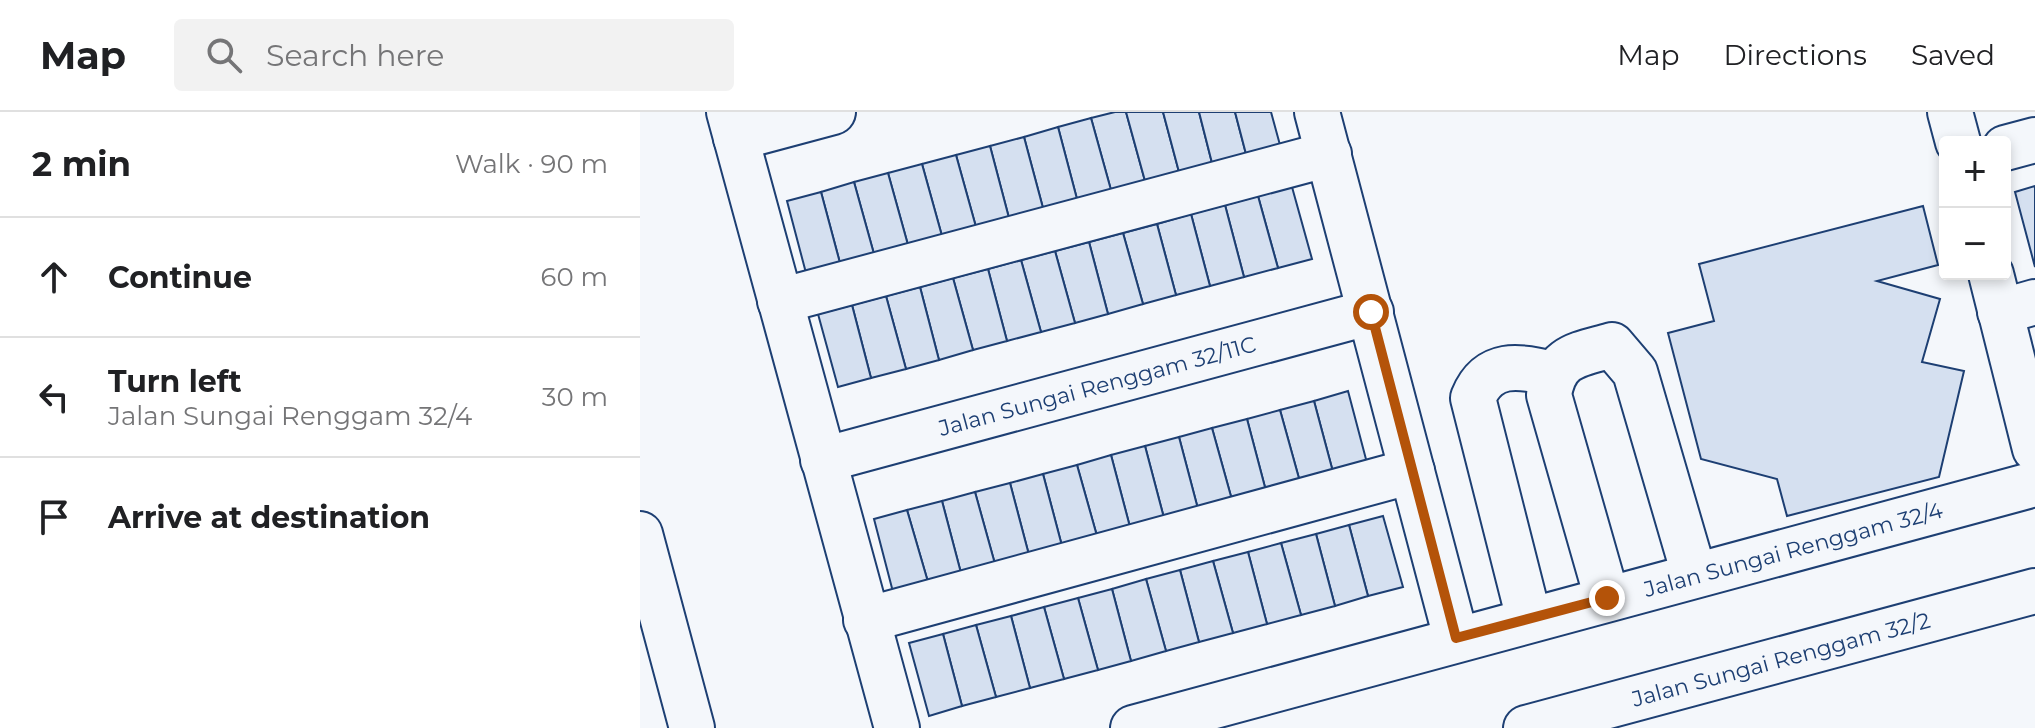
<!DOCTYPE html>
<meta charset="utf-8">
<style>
:root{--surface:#fff;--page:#f2f2f2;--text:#202124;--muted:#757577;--line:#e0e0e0}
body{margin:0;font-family:Montserrat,sans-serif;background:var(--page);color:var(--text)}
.controls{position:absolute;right:24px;top:24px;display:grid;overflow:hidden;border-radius:8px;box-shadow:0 4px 12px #0003}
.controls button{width:72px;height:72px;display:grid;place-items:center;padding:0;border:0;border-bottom:2px solid var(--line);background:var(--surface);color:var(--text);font:40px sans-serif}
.stop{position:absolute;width:24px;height:24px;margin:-18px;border:6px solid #b45309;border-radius:50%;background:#fff}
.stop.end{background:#b45309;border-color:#fff;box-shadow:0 2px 8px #0008}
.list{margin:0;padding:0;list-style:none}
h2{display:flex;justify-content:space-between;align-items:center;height:104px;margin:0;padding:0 32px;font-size:34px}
h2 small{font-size:26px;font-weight:400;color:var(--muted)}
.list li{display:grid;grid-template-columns:52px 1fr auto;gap:24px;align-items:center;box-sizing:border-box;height:120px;padding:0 32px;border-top:2px solid var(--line)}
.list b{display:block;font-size:30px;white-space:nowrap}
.list p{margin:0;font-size:26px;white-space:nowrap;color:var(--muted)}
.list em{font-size:26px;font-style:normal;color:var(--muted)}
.icon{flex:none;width:44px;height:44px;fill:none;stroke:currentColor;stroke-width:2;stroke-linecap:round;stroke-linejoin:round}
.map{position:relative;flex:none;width:1395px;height:616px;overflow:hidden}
header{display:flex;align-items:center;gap:48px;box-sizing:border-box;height:112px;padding:0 40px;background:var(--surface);border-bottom:2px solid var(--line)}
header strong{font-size:38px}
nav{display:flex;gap:44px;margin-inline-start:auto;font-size:28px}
.search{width:560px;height:72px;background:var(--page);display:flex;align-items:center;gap:20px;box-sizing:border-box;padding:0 28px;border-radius:8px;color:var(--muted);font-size:30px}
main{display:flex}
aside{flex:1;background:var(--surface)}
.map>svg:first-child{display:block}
.building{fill:#d5e0f0;stroke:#1d3f73;stroke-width:2}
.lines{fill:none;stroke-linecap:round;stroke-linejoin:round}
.minor-casing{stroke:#1d3f73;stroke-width:48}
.minor{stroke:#f4f7fb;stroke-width:44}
.route{stroke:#b45309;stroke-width:10}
.labels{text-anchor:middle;stroke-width:6;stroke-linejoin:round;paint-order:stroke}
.street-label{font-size:22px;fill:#1d3f73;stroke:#f4f7fb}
</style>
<header>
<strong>Map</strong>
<div class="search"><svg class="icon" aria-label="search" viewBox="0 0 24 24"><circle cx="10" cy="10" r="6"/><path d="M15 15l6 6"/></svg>Search here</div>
<nav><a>Map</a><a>Directions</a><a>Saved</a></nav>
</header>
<main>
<aside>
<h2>2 min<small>Walk · 90 m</small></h2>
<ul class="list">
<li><svg class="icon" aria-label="ahead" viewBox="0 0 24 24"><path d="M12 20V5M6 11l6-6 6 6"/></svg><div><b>Continue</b></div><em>60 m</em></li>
<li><svg class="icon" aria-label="left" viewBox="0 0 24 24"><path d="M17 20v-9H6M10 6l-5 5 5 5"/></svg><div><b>Turn left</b><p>Jalan Sungai Renggam 32/4</p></div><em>30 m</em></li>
<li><svg class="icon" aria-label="arrive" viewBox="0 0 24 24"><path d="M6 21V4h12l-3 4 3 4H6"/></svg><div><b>Arrive at destination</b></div></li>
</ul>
</aside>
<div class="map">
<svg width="1395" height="616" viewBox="0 0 1395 616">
<rect width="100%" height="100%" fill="#f4f7fb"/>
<g class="building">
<polygon points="475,0 486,0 505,69 471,78 451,6"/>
<polygon points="486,0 523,0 539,60 505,69"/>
<polygon points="523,0 559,0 572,51 539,60"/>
<polygon points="559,0 595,0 606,42 572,51"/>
<polygon points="595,0 631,0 640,33 606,42"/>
<polygon points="451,6 471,78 437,87 418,15"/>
<polygon points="418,15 437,87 403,96 384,25"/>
<polygon points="384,25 403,96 369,106 350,34"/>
<polygon points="350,34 369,106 336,115 316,43"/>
<polygon points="316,43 336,115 302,124 282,52"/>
<polygon points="282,52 302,124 268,133 248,61"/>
<polygon points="248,61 268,133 234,142 214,70"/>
<polygon points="214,70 234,142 200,151 181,80"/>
<polygon points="1395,74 1395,155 1375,80"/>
<polygon points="652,75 672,147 638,156 618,84"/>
<polygon points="181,80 200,151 166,161 147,89"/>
<polygon points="618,84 638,156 604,165 585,93"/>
<polygon points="585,93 604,165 570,174 551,102"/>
<polygon points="1283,94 1298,153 1237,169 1300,187 1282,250 1324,259 1299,365 1147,404 1137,367 1061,347 1028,221 1074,209 1059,152"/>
<polygon points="551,102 570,174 536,183 517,112"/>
<polygon points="517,112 536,183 503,192 483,121"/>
<polygon points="483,121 503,192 468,202 449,130"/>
<polygon points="449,130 468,202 435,211 415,139"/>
<polygon points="415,139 435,211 401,220 381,148"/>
<polygon points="381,148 401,220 367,229 348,157"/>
<polygon points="348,157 367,229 333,238 313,166"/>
<polygon points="313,166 333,238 299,248 280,175"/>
<polygon points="280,175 299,248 266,257 246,184"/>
<polygon points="246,184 266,257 231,266 212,193"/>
<polygon points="212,193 231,266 198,275 178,202"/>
<polygon points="708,279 727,351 693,360 674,289"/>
<polygon points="674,289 693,360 660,370 640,298"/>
<polygon points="640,298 660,370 626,379 607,307"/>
<polygon points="607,307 626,379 592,388 572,316"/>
<polygon points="572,316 592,388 558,397 539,325"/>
<polygon points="539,325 558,397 524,406 505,334"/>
<polygon points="505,334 524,406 490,415 471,343"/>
<polygon points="471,343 490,415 457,424 437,353"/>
<polygon points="437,353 457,424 422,434 403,362"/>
<polygon points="403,362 422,434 389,443 370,371"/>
<polygon points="370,371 389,443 355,452 335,380"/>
<polygon points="335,380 355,452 321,461 302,389"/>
<polygon points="302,389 321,461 288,470 267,398"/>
<polygon points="267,398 288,470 253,480 234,407"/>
<polygon points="743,404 763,475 728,484 709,413"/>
<polygon points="709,413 728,484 695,494 676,422"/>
<polygon points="676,422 695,494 661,503 641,431"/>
<polygon points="641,431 661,503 627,512 608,440"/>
<polygon points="608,440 627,512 593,521 573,449"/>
<polygon points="573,449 593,521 559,530 540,458"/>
<polygon points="540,458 559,530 526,539 506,467"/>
<polygon points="506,467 526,539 491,549 472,477"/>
<polygon points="472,477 491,549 458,558 438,486"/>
<polygon points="438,486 458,558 424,567 404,495"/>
<polygon points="404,495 424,567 390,576 371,504"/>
<polygon points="371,504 390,576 356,585 336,513"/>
<polygon points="336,513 356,585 322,594 303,522"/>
<polygon points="303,522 322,594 289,604 269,531"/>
</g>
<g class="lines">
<g class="minor-casing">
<g id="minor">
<polyline points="89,0 257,616"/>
<polyline points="677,0 816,526"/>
<polyline points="1310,0 1318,30"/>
<polyline points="96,26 193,0"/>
<polyline points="1365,36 1395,28"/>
<polyline points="1351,162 1395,337"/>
<polyline points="140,189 689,42"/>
<polyline points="1360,200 1395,190"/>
<path id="s1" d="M183,348L731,200"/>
<polyline points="0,422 52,616"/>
<path d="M967,486L909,283C915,243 938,243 972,233L995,260L1054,462"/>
<path d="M889,507L833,286C848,249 879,253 912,262"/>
<polyline points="226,508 772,359"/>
<path id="s2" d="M493,616L1395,372"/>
<path id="s3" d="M886,616L1395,479"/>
</g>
</g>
<use href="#minor" class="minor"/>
</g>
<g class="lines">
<polyline class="route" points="731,200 816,526 967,486"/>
</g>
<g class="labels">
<g class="street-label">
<text dy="8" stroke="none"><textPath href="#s1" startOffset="284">Jalan Sungai Renggam 32/11C</textPath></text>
<text dy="8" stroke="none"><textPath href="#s2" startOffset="684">Jalan Sungai Renggam 32/4</textPath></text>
<text dy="8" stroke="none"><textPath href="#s3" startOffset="264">Jalan Sungai Renggam 32/2</textPath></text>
</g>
</g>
</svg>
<div class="controls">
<button>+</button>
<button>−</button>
</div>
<div class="stop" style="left:731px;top:200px"></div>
<div class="stop end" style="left:967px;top:486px"></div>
</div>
</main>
